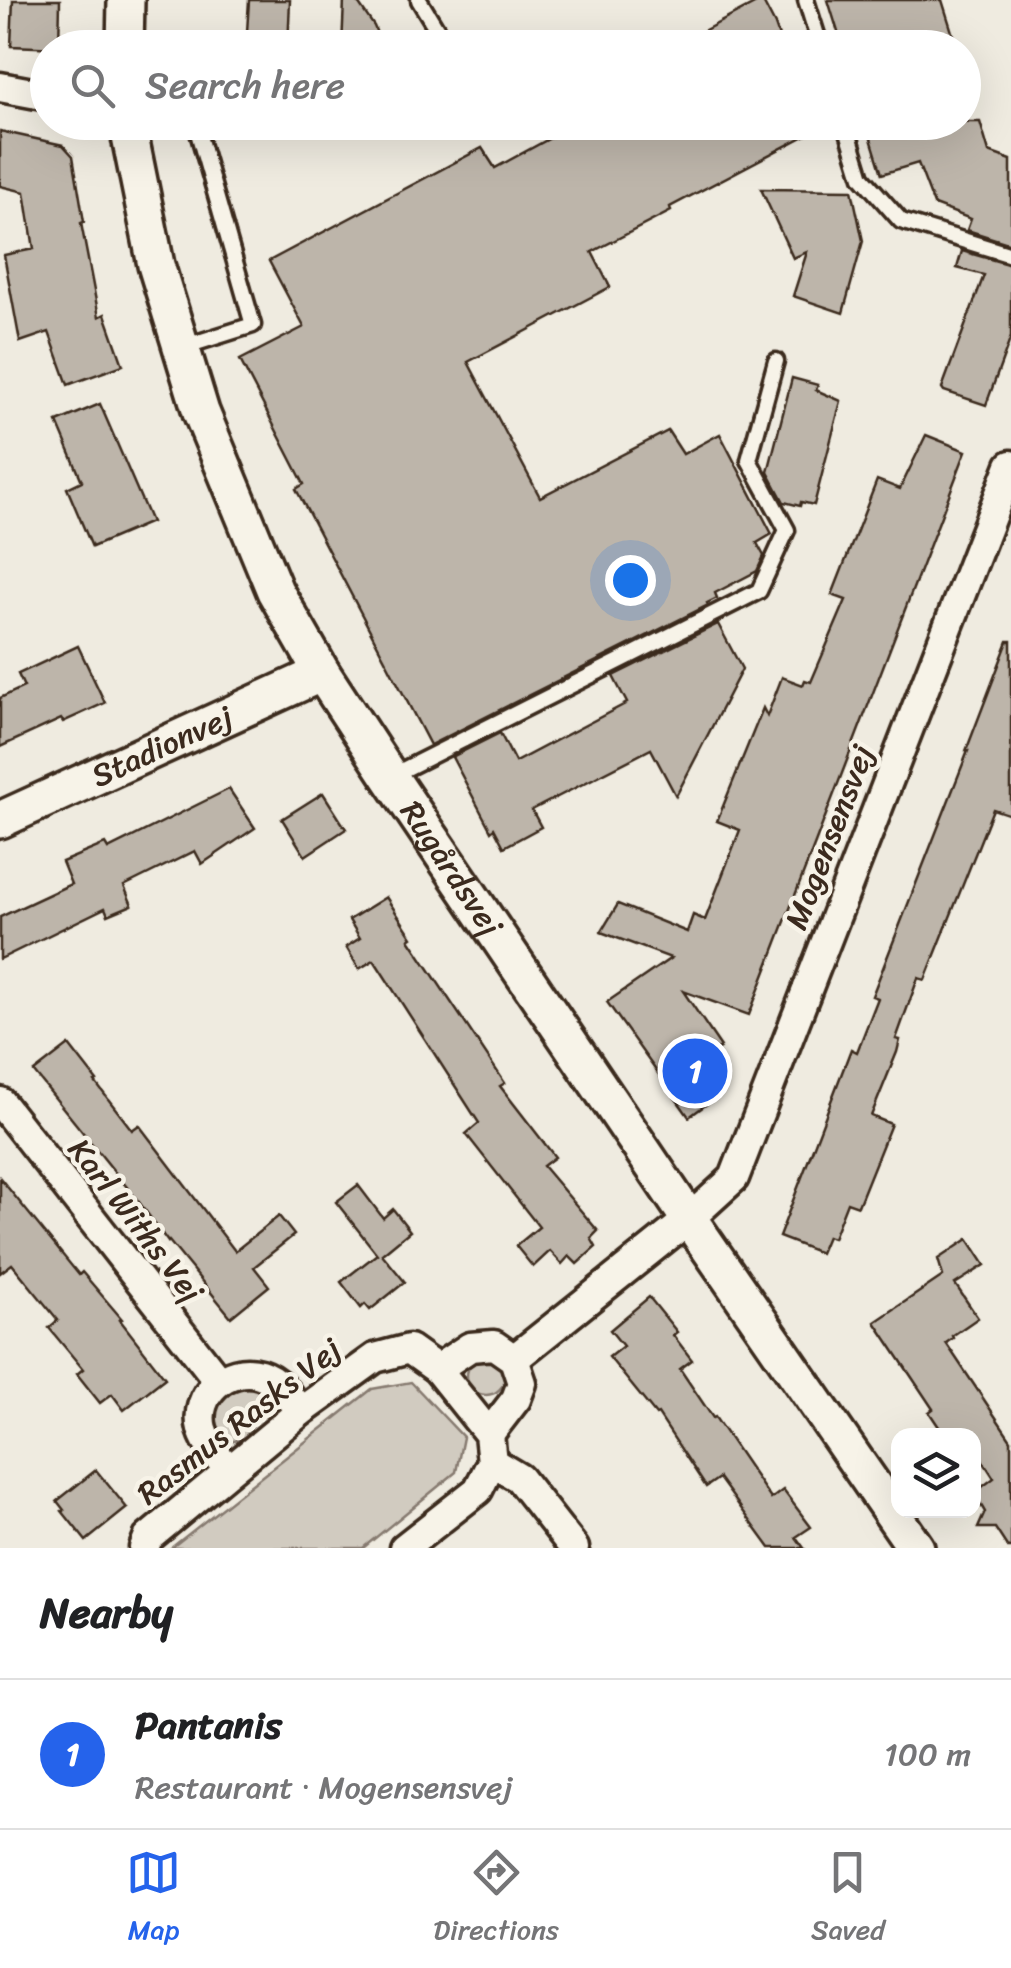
<!DOCTYPE html>
<meta charset="utf-8">
<style>
:root{--surface:#fff;--page:#f6f6f6;--text:#202124;--muted:#757577;--line:#e0e0e0;--accent:#2563eb}
body{margin:0;font-family:Sriracha,sans-serif;background:var(--page);color:var(--text)}
.controls{position:absolute;right:30px;bottom:30px;display:grid;overflow:hidden;border-radius:20px;box-shadow:0 10px 40px #0002}
.controls button{width:90px;height:90px;display:grid;place-items:center;padding:0;border:0;border-bottom:2px solid var(--line);background:var(--surface);color:var(--text);font:50px sans-serif}
.you{position:absolute;left:630px;top:580px;width:35px;height:35px;margin:-25px;border:8px solid #fff;border-radius:50%;background:#1a73e8;box-shadow:0 0 0 15px #1a73e833}
.badge{display:grid;place-items:center;width:65px;height:65px;border-radius:50%;background:var(--accent);color:#fff;font-size:32px;font-weight:700}
.pin{position:absolute;translate:-50% -50%;border:5px solid #fff;box-shadow:0 2px 10px #0006}
.list{margin:0;padding:0;list-style:none}
h2{display:flex;justify-content:space-between;align-items:center;height:130px;margin:0;padding:0 40px;font-size:42px}
h2 small{font-size:32px;font-weight:400;color:var(--muted)}
.list li{display:grid;grid-template-columns:65px 1fr auto;gap:30px;align-items:center;box-sizing:border-box;height:150px;padding:0 40px;border-top:2px solid var(--line)}
.list b{display:block;font-size:38px;white-space:nowrap}
.list p{margin:0;font-size:32px;white-space:nowrap;color:var(--muted)}
.list em{font-size:32px;font-style:normal;color:var(--muted)}
.icon{flex:none;width:55px;height:55px;fill:none;stroke:currentColor;stroke-width:2;stroke-linecap:round;stroke-linejoin:round}
.map{position:relative;flex:none;width:1011px;height:1548px;overflow:hidden}
.search{position:absolute;background:var(--surface);box-shadow:0 10px 40px #0002;left:30px;right:30px;top:30px;height:110px;display:flex;align-items:center;gap:25px;box-sizing:border-box;padding:0 35px;border-radius:55px;color:var(--muted);font-size:38px}
.sheet{height:280px;background:var(--surface)}
nav{display:flex;justify-content:space-around;align-items:center;box-sizing:border-box;height:140px;border-top:2px solid var(--line);background:var(--surface);font-size:28px;color:var(--muted)}
nav a{display:grid;justify-items:center;gap:5px}
nav .on{color:var(--accent)}
.map>svg:first-child{display:block}
.green{fill:#d1cbc0;stroke:#867a6f;stroke-width:2.5}
.building{fill:#bdb5aa;stroke:#3b2a1e;stroke-width:2.5}
.lines{fill:none;stroke-linecap:round;stroke-linejoin:round}
.service-casing{stroke:#3b2a1e;stroke-width:21}
.minor-casing{stroke:#3b2a1e;stroke-width:35}
.tertiary-casing{stroke:#3b2a1e;stroke-width:42}
.service{stroke:#f7f3e8;stroke-width:14}
.minor{stroke:#f7f3e8;stroke-width:28}
.tertiary{stroke:#f7f3e8;stroke-width:35}
.labels{text-anchor:middle;stroke-width:9;stroke-linejoin:round;paint-order:stroke}
.street-label{font-size:32px;fill:#3b2a1e;stroke:#f7f3e8}
</style>
<div class="map">
<svg width="1011" height="1548" viewBox="0 0 1011 1548">
<rect width="100%" height="100%" fill="#efebe0"/>
<filter id="ink" filterUnits="userSpaceOnUse"><feTurbulence type="fractalNoise" baseFrequency=".01" numOctaves="2"/><feDisplacementMap in="SourceGraphic" scale="20" xChannelSelector="R" yChannelSelector="G"/><feConvolveMatrix kernelMatrix="1 2 1 2 8 2 1 2 1" color-interpolation-filters="sRGB"/></filter>
<g filter="url(#ink)">
<g class="green">
<circle cx="486" cy="1376" r="19"/>
<polygon points="411,1382 463,1437 456,1472 363,1548 171,1548 372,1389"/>
<path d="M239,1388C254,1387 268,1389 276,1402V1415C261,1426 246,1441 227,1442C217,1432 209,1406 223,1394C226,1392 235,1389 239,1388Z"/>
</g>
<g class="building">
<polygon points="13,0 60,0 59,48 11,46"/>
<polygon points="249,0 290,0 288,48 246,48"/>
<polygon points="344,0 356,0 374,26 383,48 342,48"/>
<polygon points="762,0 775,25 783,48 671,48"/>
<polygon points="828,0 942,0 957,48 843,48"/>
<polygon points="580,122 831,122 670,207 671,211 592,252 610,287 468,362 540,497 668,431 683,454 720,434 772,534 757,543 764,556 757,571 715,593 717,598 707,603 708,605 430,745 296,489 304,484 240,360 304,327 269,261 482,148 495,168"/>
<polygon points="866,122 980,122 989,152 1011,160 1011,244 967,230 971,219 934,205 918,163 882,174"/>
<polygon points="0,131 63,145 73,156 84,222 81,223 99,317 105,314 123,365 68,385 49,332 20,342 4,255 34,249 25,192 0,186"/>
<polygon points="761,189 852,190 863,241 843,313 793,296 807,252 793,258"/>
<polygon points="962,251 1011,265 1011,337 986,405 944,391 942,388 984,275 957,268"/>
<polygon points="792,378 818,385 816,390 841,401 814,505 801,502 800,506 784,502 768,472"/>
<polygon points="100,404 151,522 92,547 67,488 82,481 57,422"/>
<polygon points="926,435 966,451 749,1015 683,991 721,1047 715,1051 726,1068 722,1070 727,1078 705,1093 711,1101 689,1117 607,1002 671,958 601,932 618,904 687,932 693,915 705,920 740,830 717,821 763,708 767,716 782,677 803,685 805,680 811,682 846,600 832,595 877,480 900,489"/>
<polygon points="718,624 742,669 676,796 651,749 532,810 541,827 504,847 494,828 491,831 452,757 500,733 515,762 627,703 613,676"/>
<polygon points="1008,641 1011,641 1011,815 993,809 925,980 918,978 896,1039 900,1040 897,1052 871,1116 891,1124 858,1206 847,1202 833,1238 827,1236 820,1253 779,1237 851,1049 857,1052 878,998 872,996 968,751 966,751"/>
<polygon points="78,646 105,703 63,722 61,719 0,747 0,698 24,687 18,674"/>
<polygon points="229,789 255,828 202,864 195,851 124,886 132,905 108,915 105,908 0,959 0,917 71,884 62,862 105,844 108,849"/>
<polygon points="323,793 346,829 305,856 282,819"/>
<polygon points="386,897 412,937 409,939 505,1083 500,1086 555,1157 543,1166 598,1231 591,1238 596,1247 577,1264 569,1256 562,1264 550,1251 533,1267 516,1246 539,1227 466,1134 479,1123 374,960 359,969 346,947 360,938 349,920"/>
<polygon points="69,1045 97,1081 95,1082 132,1130 139,1125 235,1251 279,1216 294,1235 254,1267 269,1286 231,1317 169,1241 168,1242 139,1202 34,1072"/>
<polygon points="0,1178 79,1275 82,1272 122,1319 120,1320 165,1378 124,1410 112,1394 100,1403 77,1374 83,1369 49,1328 58,1320 12,1264 0,1273"/>
<polygon points="358,1185 383,1218 393,1209 410,1231 382,1254 405,1282 370,1310 365,1304 361,1308 341,1282 377,1254 336,1202"/>
<polygon points="968,1239 985,1265 955,1284 978,1318 952,1336 953,1338 946,1343 1011,1440 1011,1548 1008,1548 995,1528 978,1528 985,1512 974,1493 994,1478 974,1447 974,1436 945,1436 929,1412 933,1409 875,1322 943,1276 938,1259"/>
<polygon points="649,1297 677,1332 673,1335 692,1360 680,1369 713,1418 715,1417 771,1499 783,1490 811,1527 796,1537 804,1548 770,1548 719,1478 706,1487 658,1414 656,1415 609,1357 623,1346 610,1330"/>
<polygon points="96,1470 127,1508 86,1541 62,1511 64,1510 57,1501"/>
</g>
<g class="lines">
<g class="service-casing">
<g id="service">
<polyline points="419,0 447,46"/>
<polyline points="806,0 821,48"/>
<polyline points="845,122 862,177 901,221 1011,255"/>
<polyline points="183,347 253,325 195,122"/>
<polyline points="393,775 759,591 787,530 749,460 776,361"/>
</g>
</g>
<g class="minor-casing">
<g id="minor">
<polyline points="0,87 48,96"/>
<polyline points="0,1102 218,1380"/>
<polyline points="514,1359 689,1219 734,1178 1011,465"/>
<polyline points="437,1369 470,1347 494,1345 514,1359 522,1383 516,1399 489,1434"/>
<polyline points="492,1462 519,1478 574,1548"/>
<path d="M229,1469C218,1457 207,1445 202,1429C193,1395 227,1364 260,1374C279,1380 289,1396 300,1412"/>
<polyline points="144,1548 148,1538 300,1412 375,1358 409,1349 437,1369 489,1434 492,1462 478,1490 404,1548"/>
</g>
</g>
<g class="tertiary-casing">
<g id="tertiary">
<polyline points="125,48 126,0"/>
<path id="s1" d="M127,122L156,265L201,412L275,591L322,673L390,777L689,1219L916,1548"/>
<path id="s2" d="M0,820L322,673"/>
</g>
</g>
<use href="#service" class="service"/>
<use href="#minor" class="minor"/>
<use href="#tertiary" class="tertiary"/>
</g>
</g>
<g class="labels">
<g class="street-label">
<text dy="11" stroke="none"><textPath href="#s2" startOffset="178">Stadionvej</textPath></text>
<text transform="translate(829 837) rotate(-69)" y="11">Mogensensvej</text>
<text dy="11" stroke="none"><textPath href="#s1" startOffset="822">Rugårdsvej</textPath></text>
<text transform="translate(136 1220) rotate(52)" y="11">Karl Withs Vej</text>
<text transform="translate(239 1421) rotate(-38)" y="11">Rasmus Rasks Vej</text>
</g>
</g>
</svg>
<div class="controls">
<button><svg class="icon" aria-label="layers" viewBox="0 0 24 24"><path d="M12 4l9 5-9 5-9-5zM3 14l9 5 9-5"/></svg></button>
</div>
<div class="you"></div>
<div class="pin badge" style="left:695px;top:1071px">1</div>
<div class="search"><svg class="icon" aria-label="search" viewBox="0 0 24 24"><circle cx="10" cy="10" r="6"/><path d="M15 15l6 6"/></svg>Search here</div>
</div>
<section class="sheet">
<h2>Nearby<small></small></h2>
<ul class="list">
<li><span class="badge">1</span><div><b>Pantanis</b><p>Restaurant · Mogensensvej</p></div><em>100 m</em></li>
</ul>
</section>
<nav>
<a class="on"><svg class="icon" aria-label="map" viewBox="0 0 24 24"><path d="M3 6l6-2 6 2 6-2v14l-6 2-6-2-6 2zM9 4v14M15 6v14"/></svg>Map</a>
<a><svg class="icon" aria-label="directions" viewBox="0 0 24 24"><path d="M12 3l9 9-9 9-9-9zM9 14v-3h6M13 9l2 2-2 2"/></svg>Directions</a>
<a><svg class="icon" aria-label="saved" viewBox="0 0 24 24"><path d="M7 4h10v16l-5-4-5 4z"/></svg>Saved</a>
</nav>
